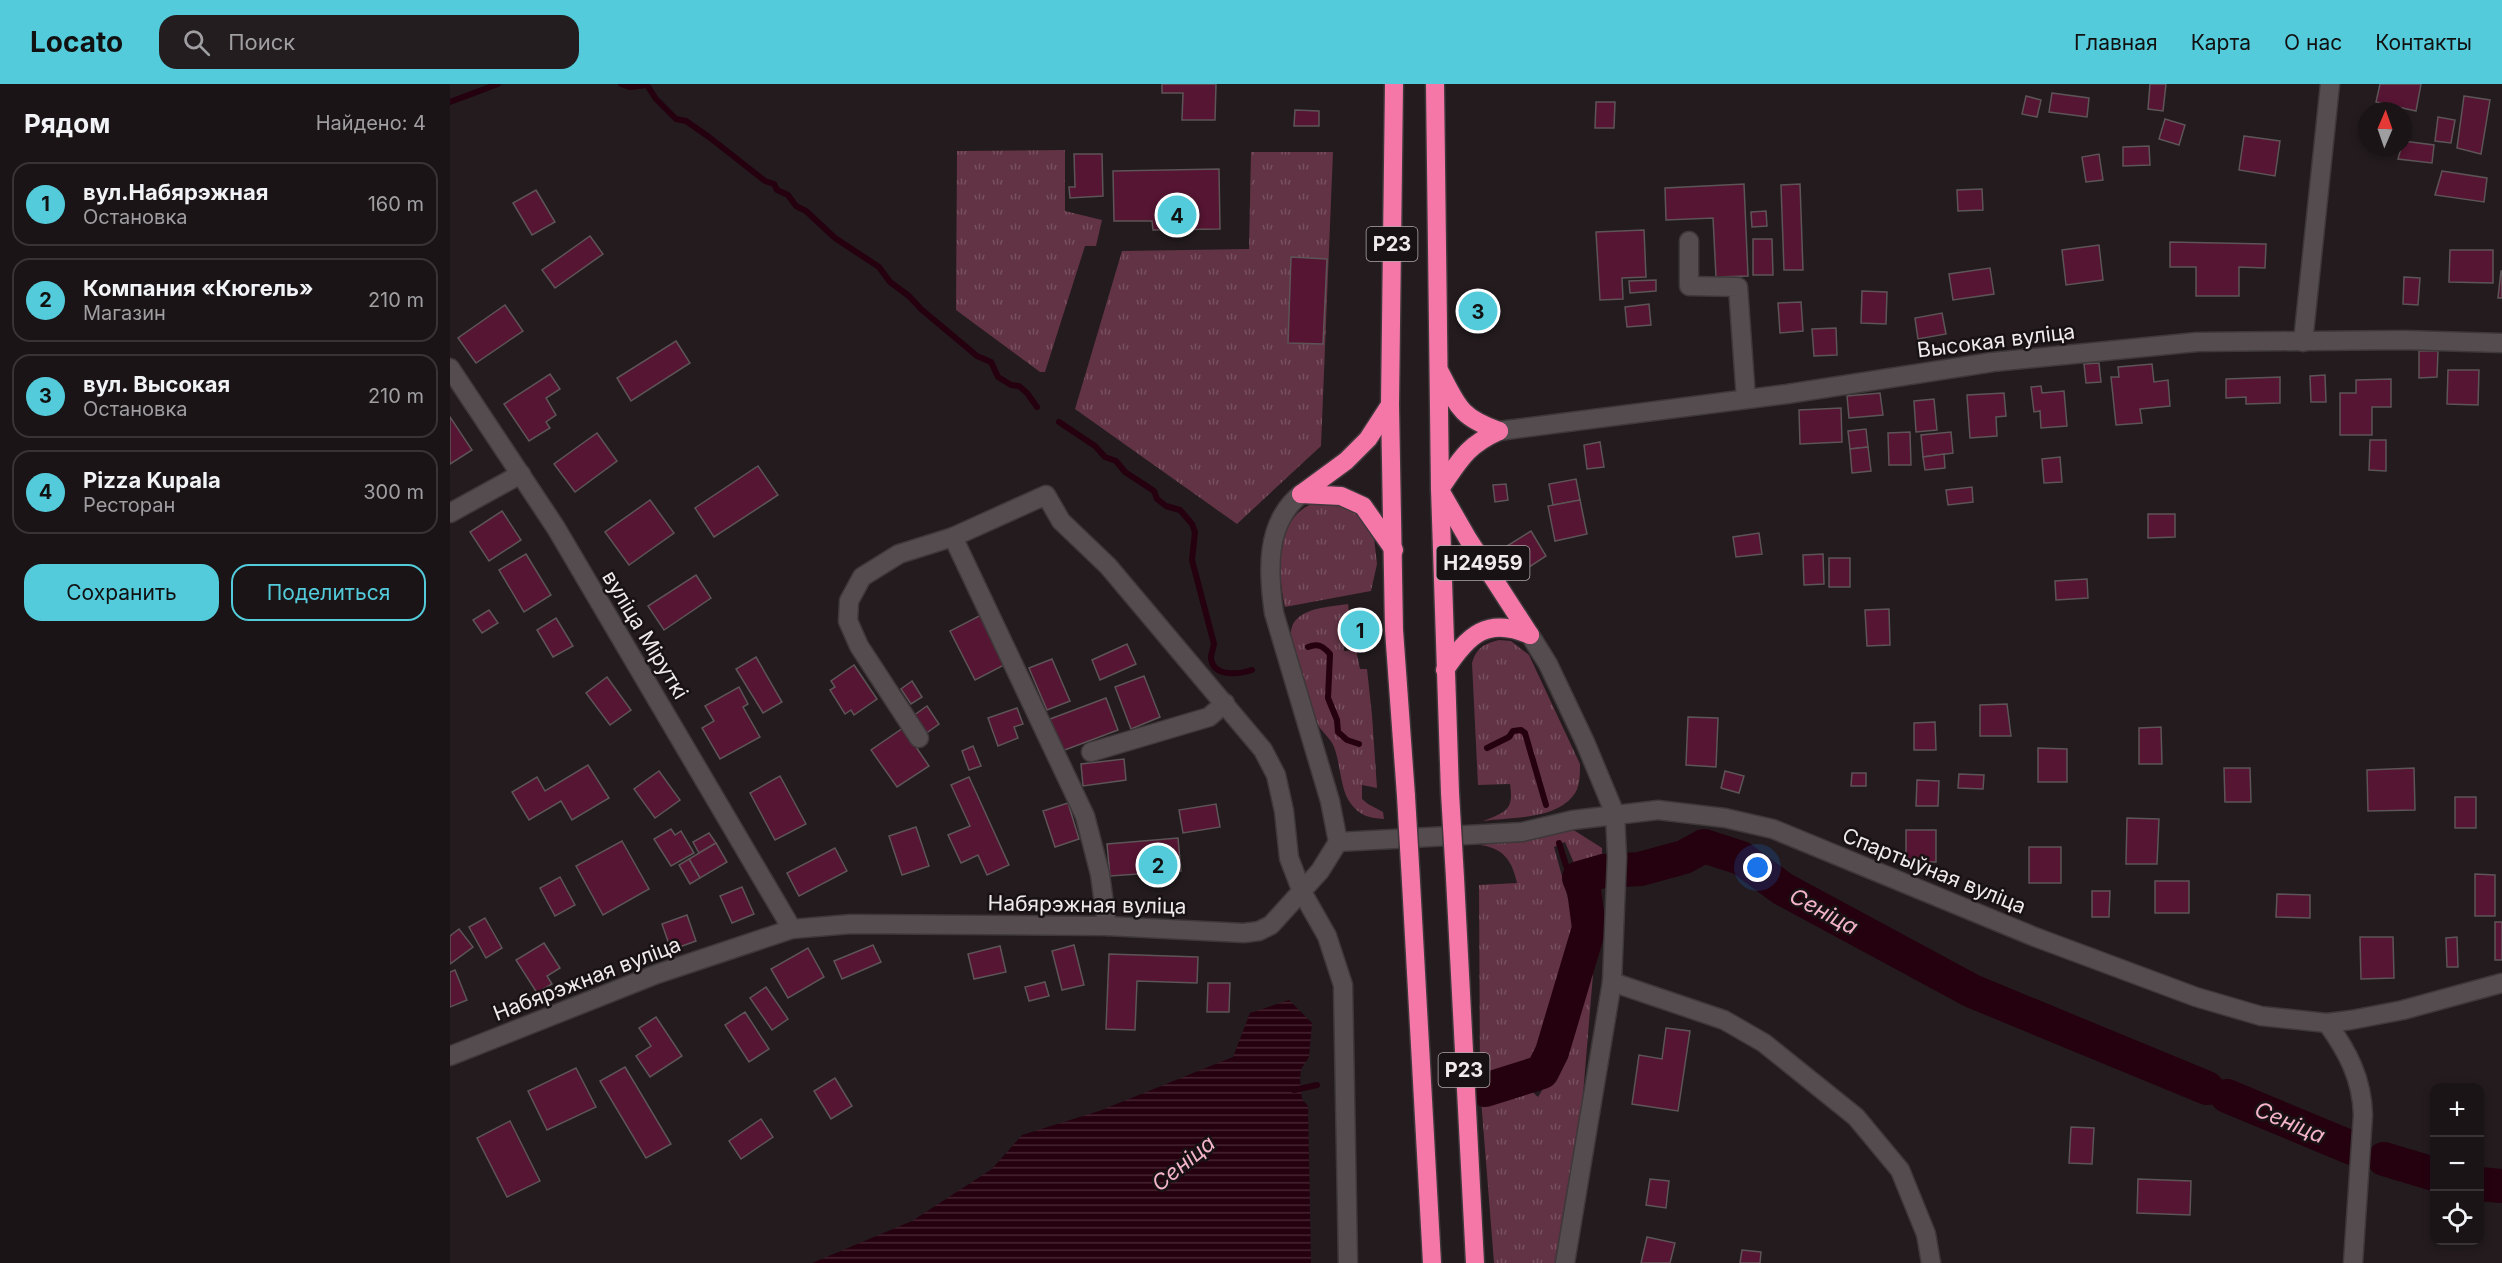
<!DOCTYPE html>
<html lang="ru">
<meta charset="utf-8">
<style>
:root{--surface:#1a1416;--page:#231d1f;--text:#f1f3f6;--muted:#9f9ea1;--line:#383335;--accent:#53cbdb}
body{margin:0;font-family:Inter,sans-serif;background:var(--page);color:var(--text)}
.controls{position:absolute;right:18px;bottom:18px;display:grid;overflow:hidden;border-radius:12px;box-shadow:0 3px 9px #0003}
.controls button{width:54px;height:54px;display:grid;place-items:center;padding:0;border:0;border-bottom:2px solid var(--line);background:var(--surface);color:var(--text);font:30px sans-serif}
.compass{position:absolute;left:1908px;top:18px;width:54px;height:54px;border-radius:50%;background:var(--surface);box-shadow:0 3px 9px #0003;rotate:2deg}
.you{position:absolute;left:1308px;top:784px;width:21px;height:21px;margin:-15px;border:4px solid #fff;border-radius:50%;background:#1a73e8;box-shadow:0 0 0 9px #1a73e833}
.badge{display:grid;place-items:center;width:39px;height:39px;border-radius:50%;background:var(--accent);color:#111;font-size:20px;font-weight:700}
.pin{position:absolute;translate:-50% -50%;border:3px solid #fff;box-shadow:0 2px 6px #0006}
.list{margin:0;padding:0;list-style:none}
h2{display:flex;justify-content:space-between;align-items:center;height:78px;margin:0;padding:0 24px;font-size:26px}
h2 small{font-size:20px;font-weight:400;color:var(--muted)}
.list li{display:grid;grid-template-columns:39px 1fr auto;gap:18px;align-items:center;box-sizing:border-box;height:84px;margin:0 12px 12px;padding:0 12px;border:2px solid var(--line);border-radius:18px}
.list b{display:block;font-size:22px;white-space:nowrap}
.list p{margin:0;font-size:20px;white-space:nowrap;color:var(--muted)}
.list em{font-size:20px;font-style:normal;color:var(--muted)}
.actions{display:flex;gap:12px;padding:18px 24px}
.actions a{flex:1;padding:14px 0;border:2px solid var(--accent);border-radius:18px;text-align:center;font-size:21px;color:var(--accent)}
.actions .main{background:var(--accent);color:#111}
.icon{flex:none;width:33px;height:33px;fill:none;stroke:currentColor;stroke-width:2;stroke-linecap:round;stroke-linejoin:round}
.map{position:relative;flex:none;width:2052px;height:1179px;overflow:hidden}
header{display:flex;align-items:center;gap:36px;box-sizing:border-box;height:84px;padding:0 30px;background:var(--accent);color:#111}
header strong{font-size:28px}
nav{display:flex;gap:33px;margin-inline-start:auto;font-size:21px}
.search{width:420px;height:54px;background:var(--page);display:flex;align-items:center;gap:15px;box-sizing:border-box;padding:0 21px;border-radius:18px;color:var(--muted);font-size:22px}
main{display:flex}
aside{flex:1;background:var(--surface)}
.map>svg:first-child{display:block}
.grass{fill:url(#grass-tufts)}
.water{fill:url(#water-rules)}
.lines{fill:none;stroke-linecap:round;stroke-linejoin:round}
.stream{stroke:#25000e;stroke-width:6}
.river{stroke:#25000e;stroke-width:34}
.building{fill:#561532;stroke:#5d5457;stroke-width:1.5}
.minor-casing{stroke:#3e383a;stroke-width:21}
.highway-casing{stroke:#3e383a;stroke-width:21}
.minor{stroke:#554c4f;stroke-width:18}
.highway{stroke:#f477a8;stroke-width:18}
.highway-bridge-casing{stroke:#3e383a;stroke-width:21;stroke-linecap:butt}
.highway-bridge{stroke:#f477a8;stroke-width:18}
.labels{text-anchor:middle;stroke-width:5;stroke-linejoin:round;paint-order:stroke}
.shield{fill:#191214;stroke:#afa9aa;stroke-width:1.5}
.shield-label{font-size:20px;font-weight:bold;fill:#efeaeb}
.street-label{font-size:21px;fill:#efeaeb;stroke:#191214}
.water-label{font-size:22px;font-style:italic;fill:#f3b4c9;stroke:#191214}
</style>
<header>
<strong>Locato</strong>
<div class="search"><svg class="icon" aria-label="search" viewBox="0 0 24 24"><circle cx="10" cy="10" r="6"/><path d="M15 15l6 6"/></svg>Поиск</div>
<nav><a>Главная</a><a>Карта</a><a>О нас</a><a>Контакты</a></nav>
</header>
<main>
<aside>
<h2>Рядом<small>Найдено: 4</small></h2>
<ul class="list">
<li><span class="badge">1</span><div><b>вул.Набярэжная</b><p>Остановка</p></div><em>160 m</em></li>
<li><span class="badge">2</span><div><b>Компания «Кюгель»</b><p>Магазин</p></div><em>210 m</em></li>
<li><span class="badge">3</span><div><b>вул. Высокая</b><p>Остановка</p></div><em>210 m</em></li>
<li><span class="badge">4</span><div><b>Pizza Kupala</b><p>Ресторан</p></div><em>300 m</em></li>
</ul>
<div class="actions"><a class="main">Сохранить</a><a>Поделиться</a></div>
</aside>
<div class="map">
<svg width="2052" height="1179" viewBox="0 0 2052 1179">
<defs>
<pattern id="grass-tufts" width="24" height="20" patternUnits="userSpaceOnUse" patternTransform="scale(1.5)"><rect width="24" height="20" fill="#613344"/><path d="M3 7l-1-3M5 7V3M7 7l1-3M15 17l-1-3M17 17v-4M19 17l1-3" fill="none" stroke="#78515f"/></pattern>
<pattern id="water-rules" width="6" height="5" patternUnits="userSpaceOnUse" patternTransform="scale(1.5)"><rect width="6" height="5" fill="#25000e"/><path d="M0 2.5h6" fill="none" stroke="#452531"/></pattern>
</defs>
<rect width="100%" height="100%" fill="#231b1e"/>
<g class="grass">
<polygon points="615,66 615,127 652,136 646,162 635,162 595,288 590,288 506,226 507,67"/>
<polygon points="801,68 883,68 871,362 787,440 625,325 672,167 799,165"/>
<path d="M867,418L902,422L923,445L927,480L921,507L835,523C827,488 824,431 867,418Z"/>
<path d="M898,520L899,528L891,535L894,567L906,566L910,585H917L922,631L927,704L912,701V715L918,720L933,728L934,735C920,734 910,732 901,720C890,706 891,681 884,663C881,655 873,649 868,641C858,623 833,560 843,540C853,523 880,523 898,520Z"/>
<path d="M1049,556L1061,557L1079,571L1130,680C1130,691 1130,704 1123,712C1104,736 1060,733 1033,737C1056,728 1064,726 1060,700L1028,701L1022,579C1027,563 1034,560 1049,556Z"/>
<path d="M1122,745L1152,764V782L1134,786L1126,784L1115,758L1104,763L1119,818L1132,841L1114,900L1079,986L1030,1002L1029,801L1067,799C1062,776 1053,764 1030,761L1095,752Z"/>
<polygon points="1150,806 1132,1023 1105,1179 1044,1179 1031,1015 1075,1001 1088,1013 1109,978 1145,844 1141,810"/>
</g>
<polygon class="water" points="839,916 862,939 859,973 851,985 850,995 852,1015 858,1022 861,1179 362,1179 462,1137 542,1085 572,1051 649,1027 783,973 800,929"/>
<g class="lines">
<g class="stream">
<polyline points="171,0 180,3 197,1 206,15 226,35 236,37 259,53 315,97 324,100 327,106 338,111 346,122 356,127 385,154 429,183 440,198 459,212 471,225 527,272 541,278 548,293 561,301 569,302 577,309 587,323"/>
<polyline points="0,18 48,0"/>
<path d="M609,338L645,362L655,373L666,377L675,388L704,407L707,415L716,422L730,426L742,440L745,448L742,476L764,560C763,565 761,570 761,574C763,594 790,590 802,586"/>
<path d="M858,563C868,559 873,562 880,570L878,614L887,636L888,648L897,656L909,660"/>
<polyline points="1037,664 1059,653 1063,647 1071,646 1075,649 1096,721"/>
<polyline points="1109,759 1118,788 1129,794"/>
<polyline points="844,1006 867,1001"/>
</g>
<g class="river">
<polyline points="1035,1006 1092,988 1102,968 1139,844 1134,806 1129,794 1153,787 1190,785 1234,773 1254,762 1291,774 1333,805 1522,907 1757,1004"/>
<polyline points="1777,1012 1902,1064"/>
<polyline points="1934,1075 1984,1090"/>
<polyline points="2030,1100 2052,1102"/>
</g>
</g>
<g class="building">
<polygon points="712,0 766,0 765,36 732,36 733,9 712,9"/>
<polygon points="1700,0 1716,0 1713,27 1698,25"/>
<polygon points="1930,0 1971,0 1966,27 1926,18"/>
<polygon points="1602,9 1639,14 1637,33 1599,28"/>
<polygon points="1576,12 1591,16 1587,33 1572,30"/>
<polygon points="2014,12 2040,16 2031,70 2007,64"/>
<polygon points="1146,18 1165,18 1164,44 1145,44"/>
<polygon points="845,26 869,27 869,42 844,42"/>
<polygon points="1988,33 2005,36 2001,59 1985,57"/>
<polygon points="1715,35 1735,41 1729,61 1709,55"/>
<polygon points="1794,52 1830,57 1825,92 1789,86"/>
<polygon points="1953,57 1984,61 1982,79 1948,75"/>
<polygon points="1699,62 1700,81 1673,82 1673,63"/>
<polygon points="624,70 652,70 653,112 620,114 619,103 625,103"/>
<polygon points="1649,70 1653,96 1636,98 1632,73"/>
<polygon points="769,85 770,145 703,146 702,137 664,137 663,87"/>
<polygon points="1992,87 2037,94 2034,118 1985,111"/>
<polygon points="1294,100 1298,192 1266,193 1263,134 1216,136 1215,104"/>
<polygon points="1350,100 1353,186 1334,186 1331,101"/>
<polygon points="1532,105 1533,126 1508,127 1507,106"/>
<polygon points="86,106 105,138 82,151 63,119"/>
<polygon points="1316,127 1317,142 1302,143 1301,128"/>
<polygon points="1194,146 1196,193 1172,194 1173,215 1150,216 1146,148"/>
<polygon points="140,152 153,170 105,204 92,186"/>
<polygon points="1303,155 1322,155 1323,191 1303,191"/>
<polygon points="1720,158 1816,160 1815,184 1789,183 1789,212 1746,212 1746,183 1720,183"/>
<polygon points="1649,161 1653,196 1616,201 1612,166"/>
<polygon points="2000,166 2043,166 2043,199 1999,198"/>
<polygon points="841,173 877,175 873,260 838,259"/>
<polygon points="1540,184 1544,210 1503,216 1499,190"/>
<polygon points="2051,187 2052,187 2052,214 2048,214"/>
<polygon points="1954,193 1970,194 1968,221 1953,220"/>
<polygon points="1206,196 1206,207 1180,209 1179,197"/>
<polygon points="1412,207 1437,208 1436,240 1411,239"/>
<polygon points="1351,218 1353,247 1330,249 1328,219"/>
<polygon points="1199,220 1201,241 1177,243 1175,223"/>
<polygon points="55,221 73,247 26,279 8,254"/>
<polygon points="1492,229 1496,250 1468,255 1465,234"/>
<polygon points="1386,244 1387,271 1364,272 1362,245"/>
<polygon points="226,257 240,279 181,317 167,294"/>
<polygon points="1969,267 1988,267 1987,293 1969,294"/>
<polygon points="1649,279 1651,298 1636,299 1634,280"/>
<polygon points="1702,280 1704,298 1718,296 1720,322 1690,325 1692,339 1666,341 1661,293 1669,293 1668,283"/>
<polygon points="1998,286 2029,286 2028,321 1997,320"/>
<polygon points="100,290 110,305 96,314 106,331 96,338 100,344 79,357 54,320"/>
<polygon points="1875,291 1876,318 1861,318 1860,292"/>
<polygon points="1830,293 1830,319 1796,320 1796,313 1776,314 1776,295"/>
<polygon points="1941,295 1941,323 1922,323 1922,351 1890,351 1890,309 1906,309 1906,296"/>
<polygon points="1591,302 1592,309 1614,307 1617,342 1591,344 1590,327 1584,328 1581,303"/>
<polygon points="1430,309 1433,331 1399,334 1397,312"/>
<polygon points="1554,309 1556,332 1546,333 1547,352 1520,354 1517,311"/>
<polygon points="1484,315 1487,346 1466,348 1464,317"/>
<polygon points="1391,324 1392,358 1350,360 1349,326"/>
<polygon points="0,333 22,366 0,380"/>
<polygon points="1416,345 1418,363 1400,365 1398,347"/>
<polygon points="1460,348 1461,381 1439,381 1438,349"/>
<polygon points="1501,348 1503,369 1473,373 1471,351"/>
<polygon points="147,349 167,377 125,408 104,380"/>
<polygon points="1920,356 1936,356 1936,387 1919,386"/>
<polygon points="1150,358 1154,383 1137,385 1134,361"/>
<polygon points="1418,363 1421,387 1402,389 1400,365"/>
<polygon points="1494,370 1495,384 1475,386 1473,373"/>
<polygon points="1610,373 1612,398 1594,399 1592,375"/>
<polygon points="308,382 328,411 264,453 245,424"/>
<polygon points="1126,395 1130,416 1103,421 1099,400"/>
<polygon points="1056,400 1058,416 1045,418 1043,401"/>
<polygon points="1522,403 1523,418 1498,421 1496,406"/>
<polygon points="200,416 224,449 179,481 155,448"/>
<polygon points="1130,416 1137,450 1105,457 1098,422"/>
<polygon points="52,427 71,456 39,477 20,448"/>
<polygon points="1698,430 1725,430 1725,453 1698,454"/>
<polygon points="1081,447 1096,472 1073,487 1057,462"/>
<polygon points="1309,449 1312,470 1286,473 1283,453"/>
<polygon points="76,470 101,511 74,528 49,486"/>
<polygon points="1373,470 1374,500 1354,501 1353,471"/>
<rect x="1379" y="474" width="21" height="29"/>
<polygon points="246,491 261,514 214,546 198,522"/>
<polygon points="1637,495 1638,514 1606,516 1605,497"/>
<polygon points="1439,525 1440,561 1417,562 1415,526"/>
<polygon points="39,526 48,539 32,549 23,536"/>
<polygon points="533,530 558,579 525,596 500,547"/>
<polygon points="106,534 123,562 103,573 87,546"/>
<polygon points="677,560 686,580 650,596 642,576"/>
<polygon points="306,573 332,618 313,629 286,585"/>
<polygon points="602,575 620,617 597,626 579,584"/>
<polygon points="404,581 427,615 404,631 401,626 395,630 380,606 385,603 381,597"/>
<polygon points="694,592 710,633 681,645 665,603"/>
<polygon points="157,593 181,626 160,641 136,609"/>
<polygon points="462,597 472,613 461,620 451,605"/>
<polygon points="289,603 298,620 293,623 310,653 270,675 252,644 264,637 255,622"/>
<polygon points="656,614 668,646 612,667 600,635"/>
<polygon points="1557,620 1561,652 1530,652 1530,621"/>
<polygon points="477,622 489,640 475,650 463,632"/>
<polygon points="567,624 573,640 564,643 568,654 548,662 538,634"/>
<polygon points="1238,633 1268,634 1266,683 1236,681"/>
<polygon points="1485,638 1486,666 1464,666 1464,639"/>
<polygon points="1711,643 1712,680 1689,680 1689,644"/>
<polygon points="453,644 479,682 447,703 421,666"/>
<polygon points="523,662 531,682 519,686 512,667"/>
<polygon points="1588,664 1617,665 1617,698 1588,698"/>
<polygon points="674,675 676,696 633,702 631,680"/>
<polygon points="138,681 159,714 122,736 111,717 79,736 62,708 87,693 95,707"/>
<polygon points="1774,684 1800,684 1801,718 1775,718"/>
<polygon points="1964,684 1965,726 1918,727 1917,686"/>
<polygon points="209,687 230,716 205,734 184,705"/>
<polygon points="1275,687 1294,692 1289,709 1271,704"/>
<polygon points="1402,689 1416,689 1416,702 1401,702"/>
<polygon points="1509,690 1534,691 1533,705 1508,704"/>
<polygon points="330,692 356,740 325,756 300,709"/>
<polygon points="519,693 559,781 537,791 528,771 511,779 498,751 520,742 501,701"/>
<polygon points="1467,696 1489,697 1488,722 1466,722"/>
<rect x="2005" y="713" width="21" height="31"/>
<polygon points="618,719 629,755 605,763 593,727"/>
<polygon points="766,720 770,743 733,749 729,726"/>
<polygon points="1677,734 1709,735 1707,780 1676,780"/>
<polygon points="466,743 479,782 452,791 439,752"/>
<polygon points="221,745 225,751 231,747 244,769 221,782 204,755"/>
<rect x="1456" y="746" width="30" height="32"/>
<polygon points="259,749 266,759 249,769 243,758"/>
<polygon points="728,754 731,787 660,792 657,760"/>
<polygon points="172,757 199,805 153,831 126,782"/>
<polygon points="266,759 277,778 250,794 239,775"/>
<rect x="1579" y="763" width="32" height="36"/>
<polygon points="385,764 397,787 349,812 337,789"/>
<polygon points="239,775 250,794 240,800 229,781"/>
<polygon points="2025,790 2045,791 2045,832 2025,832"/>
<polygon points="110,793 125,821 105,832 90,804"/>
<rect x="1705" y="797" width="34" height="32"/>
<polygon points="292,803 304,830 282,839 270,812"/>
<polygon points="1642,807 1660,807 1659,833 1642,833"/>
<polygon points="1827,810 1860,811 1860,834 1826,833"/>
<polygon points="237,831 246,857 221,866 212,840"/>
<polygon points="35,834 52,864 36,874 19,843"/>
<rect x="2045" y="838" width="7" height="38"/>
<polygon points="9,845 23,863 0,880 0,852"/>
<polygon points="1910,853 1943,853 1944,894 1911,895"/>
<polygon points="2007,853 2008,883 1997,883 1996,854"/>
<polygon points="94,859 110,884 97,892 102,900 87,909 66,876"/>
<polygon points="423,861 431,878 392,895 384,877"/>
<polygon points="624,861 634,901 612,906 602,867"/>
<polygon points="550,862 556,888 524,895 518,870"/>
<polygon points="358,864 374,893 338,914 321,885"/>
<polygon points="659,870 748,873 747,899 687,897 685,946 656,945"/>
<polygon points="5,886 17,916 0,923 0,888"/>
<polygon points="595,898 599,912 579,917 575,903"/>
<polygon points="758,899 780,899 779,928 757,928"/>
<polygon points="316,903 338,935 322,946 300,914"/>
<polygon points="295,928 319,965 299,978 275,941"/>
<polygon points="206,933 232,972 200,993 186,972 201,962 189,944"/>
<polygon points="1216,944 1240,947 1228,1027 1182,1020 1189,971 1212,975"/>
<polygon points="175,983 221,1060 196,1074 150,997"/>
<polygon points="126,984 146,1023 97,1046 78,1007"/>
<polygon points="385,994 402,1022 381,1035 364,1007"/>
<polygon points="311,1035 323,1053 291,1075 279,1057"/>
<polygon points="60,1037 90,1097 57,1113 27,1054"/>
<polygon points="1621,1043 1644,1044 1642,1080 1619,1079"/>
<polygon points="1200,1095 1219,1097 1216,1124 1196,1121"/>
<polygon points="1688,1095 1741,1097 1740,1131 1687,1129"/>
<polygon points="1197,1153 1225,1159 1220,1179 1191,1179"/>
<polygon points="1292,1166 1311,1168 1310,1179 1290,1179"/>
</g>
<g class="lines">
<g class="minor-casing">
<g id="minor">
<polyline points="1239,157 1239,202 1288,203 1296,315"/>
<polyline points="1853,258 1880,0"/>
<polyline points="0,284 106,444 342,845"/>
<polyline points="1049,347 1337,310 1543,278 1747,258 1954,256 2052,259"/>
<polyline points="0,429 71,390"/>
<polyline points="1080,551 1098,580 1135,658 1165,730 1167,773 1162,898 1115,1179"/>
<polyline points="469,654 409,562 398,537 399,517 412,493 449,470 503,453"/>
<polyline points="641,668 759,633 775,619"/>
<polyline points="888,758 1072,748 1123,736 1208,726 1275,734 1323,745 1585,853 1746,913 1811,932 1877,939 1901,936 1953,926 2052,899"/>
<polyline points="657,842 650,790 635,732 503,453 596,411 611,437 658,482 813,666 826,691 834,727 839,774 852,808 877,852 893,901 898,1179"/>
<polyline points="1162,898 1274,936 1314,959 1406,1033 1450,1086 1476,1150 1481,1179"/>
<path d="M1877,939C1898,968 1912,995 1913,1031L1903,1179"/>
<path d="M0,972L207,890L342,845L401,840L657,842L794,849L809,847L821,841L870,787L888,758L880,717L824,529C818,488 815,439 851,410"/>
</g>
</g>
<g class="highway-casing">
<g id="highway">
<polyline points="944,0 940,321 944,546 956,712"/>
<polyline points="985,0 990,405 1000,709"/>
<path d="M990,288C1008,323 1010,333 1049,347"/>
<path d="M990,405C1010,376 1016,362 1049,347"/>
<polyline points="991,408 1018,455 1080,551"/>
<polyline points="851,410 896,377 918,355 940,321"/>
<polyline points="851,410 891,412 913,422 944,466"/>
<path d="M995,586C1018,551 1037,532 1080,551"/>
<polyline points="1005,794 1025,1179"/>
<polyline points="961,798 982,1179"/>
</g>
</g>
<use href="#minor" class="minor"/>
<use href="#highway" class="highway"/>
<g class="highway-bridge-casing">
<g id="highway-bridge">
<polyline points="1000,709 1005,794"/>
<polyline points="956,712 961,798"/>
</g>
</g>
<use href="#highway-bridge" class="highway-bridge"/>
</g>
<g class="labels">
<g class="shield">
<rect x="916.5" y="143" width="51" height="34" rx="4.5"/>
<rect x="986.5" y="462" width="93" height="34" rx="4.5"/>
<rect x="988.5" y="969" width="51" height="34" rx="4.5"/>
</g>
<g class="shield-label">
<text x="942" y="167">Р23</text>
<text x="1033" y="486">Н24959</text>
<text x="1014" y="993">Р23</text>
</g>
<g class="street-label">
<text transform="translate(1546 257) rotate(-7)" y="7">Высокая вуліца</text>
<text transform="translate(195 551) rotate(59)" y="7">вуліца Міруткі</text>
<text transform="translate(1484 787) rotate(22)" y="7">Спартыўная вуліца</text>
<text transform="translate(637 821) rotate(1)" y="7">Набярэжная вуліца</text>
<text transform="translate(137 895) rotate(-21)" y="7">Набярэжная вуліца</text>
</g>
<g class="water-label">
<text transform="translate(1374 827) rotate(28)" y="8">Сеніца</text>
<text transform="translate(1840 1038) rotate(23)" y="8">Сеніца</text>
<text transform="translate(733 1079) rotate(-39)" y="8">Сеніца</text>
</g>
</g>
</svg>
<div class="controls">
<button>+</button>
<button>−</button>
<button><svg class="icon" aria-label="locate" viewBox="0 0 24 24"><circle cx="12" cy="12" r="6"/><path d="M12 2v4M12 18v4M2 12h4M18 12h4"/></svg></button>
</div>
<svg class="compass" viewBox="-18 -18 36 36"><path d="M0-13l5 13h-10z" fill="#e53935"/><path d="M0 13l5-13h-10z" fill="#9f9ea1"/></svg>
<div class="you"></div>
<div class="pin badge" style="left:910px;top:546px">1</div>
<div class="pin badge" style="left:708px;top:781px">2</div>
<div class="pin badge" style="left:1028px;top:227px">3</div>
<div class="pin badge" style="left:727px;top:131px">4</div>
</div>
</main>
